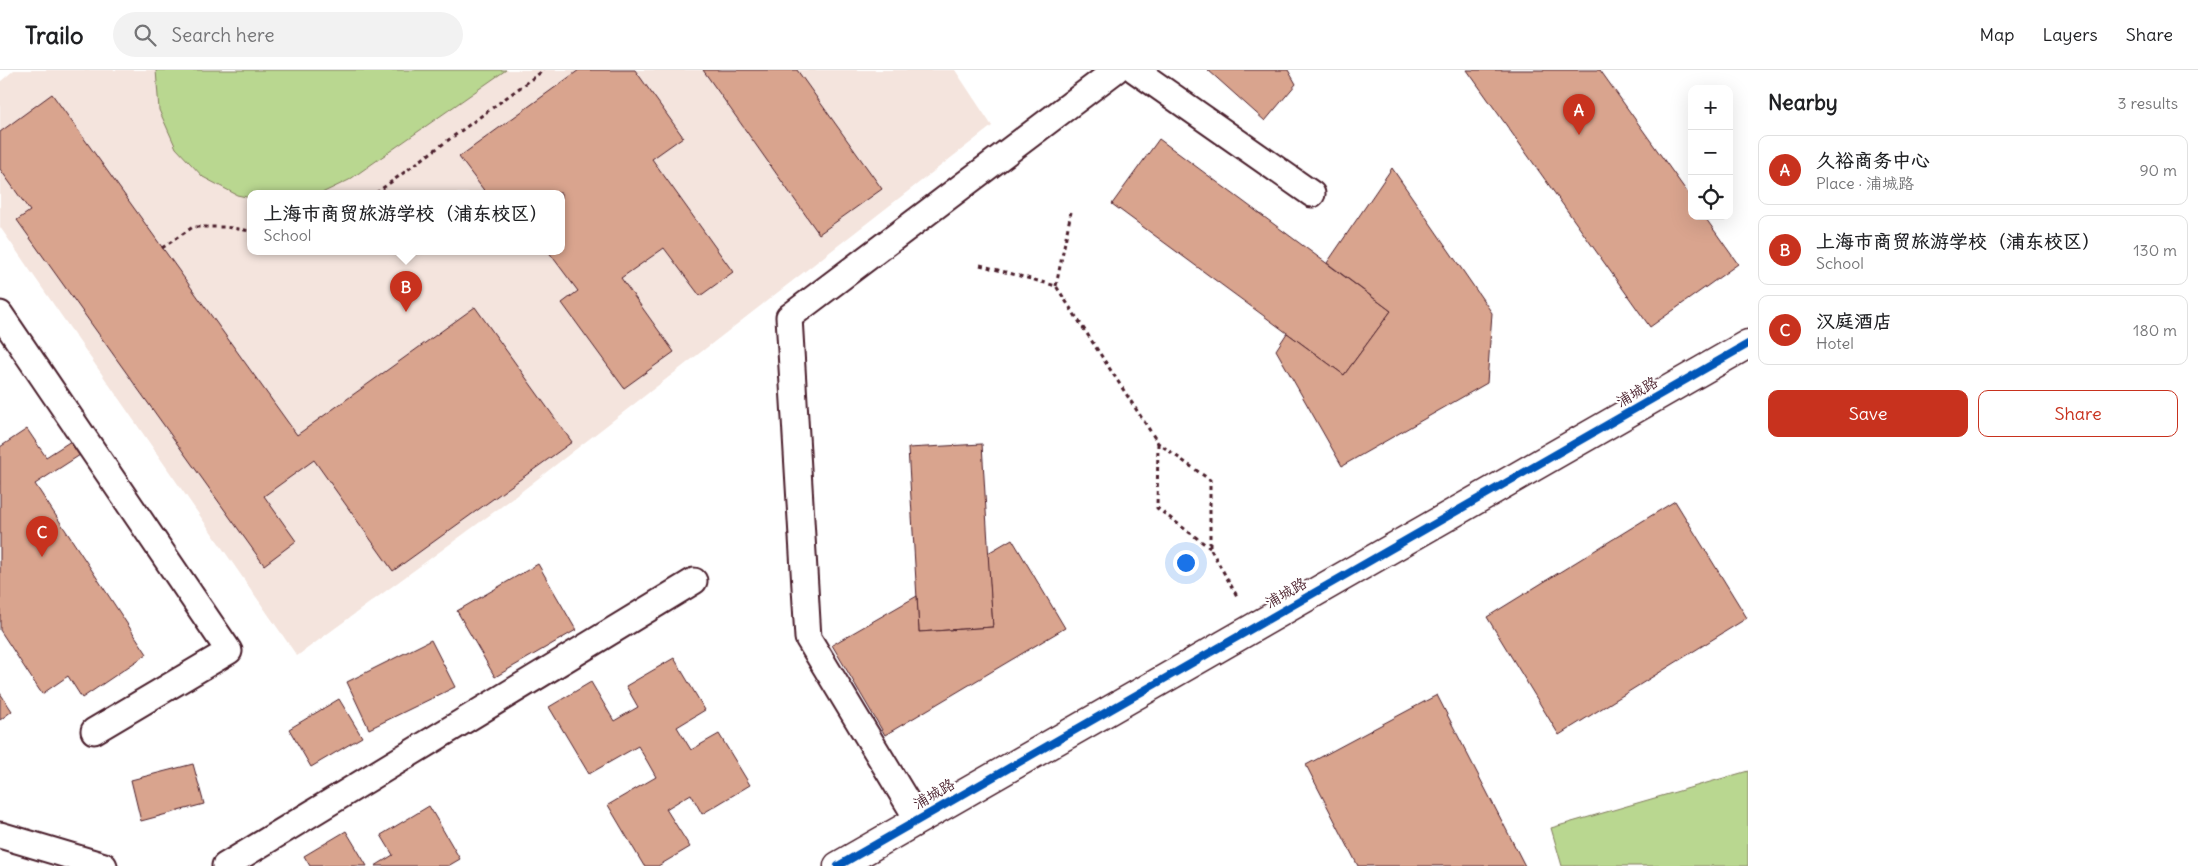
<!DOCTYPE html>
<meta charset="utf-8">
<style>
:root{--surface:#fff;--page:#f2f2f2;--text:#202124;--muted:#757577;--line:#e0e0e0;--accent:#c8321e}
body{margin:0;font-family:Delius,"LXGW WenKai TC",sans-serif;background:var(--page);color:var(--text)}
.controls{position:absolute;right:15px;top:15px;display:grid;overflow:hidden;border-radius:10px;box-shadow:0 5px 20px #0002}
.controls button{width:45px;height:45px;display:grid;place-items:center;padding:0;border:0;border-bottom:1px solid var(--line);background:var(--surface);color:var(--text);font:25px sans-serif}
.you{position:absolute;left:1185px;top:492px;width:18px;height:18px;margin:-12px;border:4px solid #fff;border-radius:50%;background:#1a73e8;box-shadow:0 0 0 8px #1a73e833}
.badge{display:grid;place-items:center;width:32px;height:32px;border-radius:50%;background:var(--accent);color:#fff;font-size:16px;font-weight:700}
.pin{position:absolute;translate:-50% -41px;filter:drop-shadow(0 1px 2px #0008)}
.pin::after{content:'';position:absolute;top:26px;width:18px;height:15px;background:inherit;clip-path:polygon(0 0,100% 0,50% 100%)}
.popup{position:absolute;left:247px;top:120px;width:318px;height:65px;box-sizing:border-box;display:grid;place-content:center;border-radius:10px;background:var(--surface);filter:drop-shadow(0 1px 4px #0005);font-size:16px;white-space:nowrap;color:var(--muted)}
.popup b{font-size:19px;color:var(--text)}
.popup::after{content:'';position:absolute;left:50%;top:100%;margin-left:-10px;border:10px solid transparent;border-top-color:var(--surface)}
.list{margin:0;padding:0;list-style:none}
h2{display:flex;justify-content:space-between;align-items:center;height:65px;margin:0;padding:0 20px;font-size:21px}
h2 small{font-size:16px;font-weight:400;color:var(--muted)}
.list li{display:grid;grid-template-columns:32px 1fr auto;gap:15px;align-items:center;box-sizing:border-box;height:70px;margin:0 10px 10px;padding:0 10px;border:1px solid var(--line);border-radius:10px}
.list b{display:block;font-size:19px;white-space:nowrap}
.list p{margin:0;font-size:16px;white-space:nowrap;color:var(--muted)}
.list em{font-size:16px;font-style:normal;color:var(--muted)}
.actions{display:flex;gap:10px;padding:15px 20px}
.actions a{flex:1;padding:11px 0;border:1px solid var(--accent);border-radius:10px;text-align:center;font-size:18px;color:var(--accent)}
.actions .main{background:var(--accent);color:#fff}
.icon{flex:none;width:28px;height:28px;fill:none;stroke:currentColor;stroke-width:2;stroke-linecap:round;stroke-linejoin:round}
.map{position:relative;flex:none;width:1748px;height:796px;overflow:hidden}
header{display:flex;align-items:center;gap:30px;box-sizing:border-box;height:70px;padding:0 25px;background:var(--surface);border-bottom:1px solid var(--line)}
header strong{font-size:24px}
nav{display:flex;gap:28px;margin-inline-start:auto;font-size:18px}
.search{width:350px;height:45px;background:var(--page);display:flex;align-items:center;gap:12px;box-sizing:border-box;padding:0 18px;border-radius:28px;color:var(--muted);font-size:19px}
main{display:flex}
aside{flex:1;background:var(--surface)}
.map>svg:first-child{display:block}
.built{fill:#f4e4dd;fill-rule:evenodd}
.green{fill:#b9d790;stroke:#827b5e}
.building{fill:#d9a48e;stroke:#4a1f2b}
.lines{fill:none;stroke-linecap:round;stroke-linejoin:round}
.lane-casing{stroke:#4a1f2b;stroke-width:29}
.street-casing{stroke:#4a1f2b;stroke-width:31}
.path{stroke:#4a1f2b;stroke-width:3;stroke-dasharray:4 4;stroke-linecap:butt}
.lane{stroke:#fff;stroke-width:25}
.street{stroke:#fff;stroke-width:28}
.cycleway-casing{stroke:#fff;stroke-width:11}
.cycleway{stroke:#0057b8;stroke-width:8}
.labels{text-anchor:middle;stroke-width:4.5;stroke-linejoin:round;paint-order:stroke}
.street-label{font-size:15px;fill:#4a1f2b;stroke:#fff}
</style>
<header>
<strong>Trailo</strong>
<div class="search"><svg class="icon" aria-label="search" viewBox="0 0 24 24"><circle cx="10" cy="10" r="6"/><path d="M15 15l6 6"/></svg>Search here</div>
<nav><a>Map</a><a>Layers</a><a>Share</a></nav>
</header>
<main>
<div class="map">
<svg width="1748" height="796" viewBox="0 0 1748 796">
<rect width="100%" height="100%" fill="#fff"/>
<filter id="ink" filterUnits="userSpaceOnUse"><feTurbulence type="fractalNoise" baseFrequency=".02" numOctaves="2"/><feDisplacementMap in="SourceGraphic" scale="10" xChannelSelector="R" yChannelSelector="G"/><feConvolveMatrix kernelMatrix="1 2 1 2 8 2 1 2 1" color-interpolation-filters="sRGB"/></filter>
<g filter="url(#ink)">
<path class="built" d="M14,0H955L992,56L513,428L297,586L0,157V12ZM251,123H561V181H251Z"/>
<g class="green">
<polygon points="156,0 506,0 349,110 322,123 251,123 251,128 237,125 203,107 176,78 159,40"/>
<polygon points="1748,701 1748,796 1562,796 1551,758"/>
</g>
<g class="building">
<polygon points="579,0 635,0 683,67 652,89 733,202 700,226 664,178 621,208 674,282 624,318 562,233 578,221 548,181 561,181 561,123 486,123 459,87"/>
<polygon points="703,0 797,0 882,119 819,164"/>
<polygon points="1208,0 1288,0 1296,14 1265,51"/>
<polygon points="1467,0 1600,0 1692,129 1692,146 1704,146 1738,194 1650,257"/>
<polygon points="52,24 297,365 475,237 572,372 393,501 314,390 264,426 296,471 264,495 17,150 30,141 0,99 0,62"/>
<polygon points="1159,69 1391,241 1344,305 1112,134"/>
<polygon points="1392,98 1492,243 1487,313 1342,396 1276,280 1287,263 1344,305 1391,241 1327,193"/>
<polygon points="27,359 46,387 71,371 80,385 35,414 147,584 82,628 68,606 42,624 0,560 0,377"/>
<polygon points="982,374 993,557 919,562 908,378"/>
<polygon points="1675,431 1747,548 1559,665 1487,547"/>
<polygon points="1012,469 1065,558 885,665 832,575 917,526 919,562 993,557 988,483"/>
<polygon points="538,494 576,560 495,607 457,541"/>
<polygon points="431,570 455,617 369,659 347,612"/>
<polygon points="674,588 705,640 677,657 691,680 719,664 750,715 702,744 691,724 666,739 690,777 658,796 644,796 608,735 656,707 647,691 638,676 589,704 549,637 591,612 614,651 638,637 626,616"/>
<polygon points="0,623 12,641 0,650"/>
<polygon points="1437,625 1525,796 1358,796 1306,695"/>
<polygon points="339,629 362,667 311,697 289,659"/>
<polygon points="193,694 204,734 141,751 131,710"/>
<polygon points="429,736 460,789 448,796 375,796 393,785 381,765"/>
<polygon points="346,761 367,796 310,796 304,786"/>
</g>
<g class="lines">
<g class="lane-casing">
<g id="lane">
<polyline points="1135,0 1312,124"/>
<polyline points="0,244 229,581 94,661"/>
<polyline points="918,750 808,568 789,247 1116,0"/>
<polyline points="0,765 104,796"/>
<polyline points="225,796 694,511"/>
</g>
</g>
<g class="street-casing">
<polyline id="street" points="838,796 1748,274"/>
</g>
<g class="path">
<polyline points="376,123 544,0"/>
<polyline points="162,178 193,157 225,157 251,161"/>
<polyline points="980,195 1056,216 1158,373 1210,410 1210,478 1237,526"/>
<polyline points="1056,216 1071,142"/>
<polyline points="1158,373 1157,438 1210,478"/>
</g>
<use href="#lane" class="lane"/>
<use href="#street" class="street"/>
<g class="cycleway-casing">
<polyline id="cycleway" points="838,796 1748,274"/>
</g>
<use href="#cycleway" class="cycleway"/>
</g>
</g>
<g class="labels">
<g class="street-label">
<text transform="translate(1637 322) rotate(-30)" y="5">浦城路</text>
<text transform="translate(1286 523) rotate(-30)" y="5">浦城路</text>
<text transform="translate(934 724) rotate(-30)" y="5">浦城路</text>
</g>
</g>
</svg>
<div class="controls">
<button>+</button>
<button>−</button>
<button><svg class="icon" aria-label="locate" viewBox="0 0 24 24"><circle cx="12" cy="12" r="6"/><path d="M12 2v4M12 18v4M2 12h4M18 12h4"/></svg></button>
</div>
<div class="you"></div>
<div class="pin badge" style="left:1579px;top:65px">A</div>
<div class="pin badge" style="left:406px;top:242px">B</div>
<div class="popup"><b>上海市商贸旅游学校（浦东校区）</b>School</div>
<div class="pin badge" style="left:42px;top:487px">C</div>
</div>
<aside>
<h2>Nearby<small>3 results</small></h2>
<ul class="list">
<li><span class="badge">A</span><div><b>久裕商务中心</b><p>Place · 浦城路</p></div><em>90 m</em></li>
<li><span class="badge">B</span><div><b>上海市商贸旅游学校（浦东校区）</b><p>School</p></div><em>130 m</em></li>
<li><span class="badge">C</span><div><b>汉庭酒店</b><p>Hotel</p></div><em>180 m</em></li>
</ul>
<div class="actions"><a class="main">Save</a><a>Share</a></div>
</aside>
</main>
